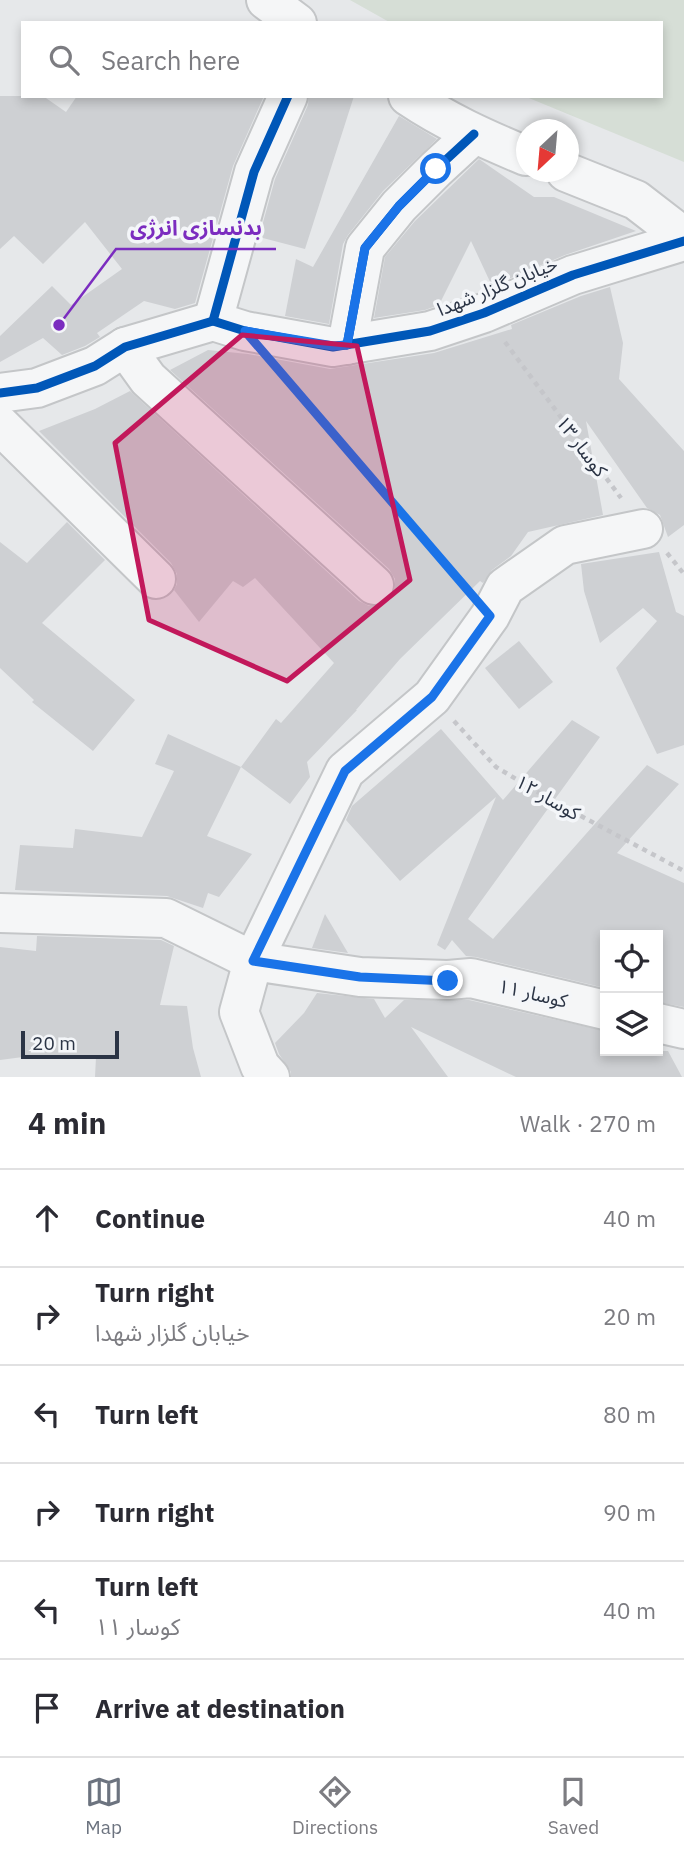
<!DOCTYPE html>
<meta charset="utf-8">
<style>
:root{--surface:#fff;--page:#f2f2f3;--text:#2b2b33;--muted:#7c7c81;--line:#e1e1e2;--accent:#6c737f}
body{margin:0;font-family:"IBM Plex Sans","Noto Sans Arabic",sans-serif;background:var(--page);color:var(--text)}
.controls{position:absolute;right:21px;bottom:21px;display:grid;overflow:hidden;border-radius:0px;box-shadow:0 4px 10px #0003}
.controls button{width:63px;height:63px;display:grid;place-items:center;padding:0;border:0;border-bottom:2px solid var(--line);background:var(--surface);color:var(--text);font:35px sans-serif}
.compass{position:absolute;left:516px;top:119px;width:63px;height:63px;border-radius:50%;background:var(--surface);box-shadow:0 4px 10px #0003;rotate:206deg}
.scale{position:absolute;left:21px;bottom:18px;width:98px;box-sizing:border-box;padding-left:7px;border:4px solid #2b3445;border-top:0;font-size:19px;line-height:24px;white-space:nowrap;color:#2b3445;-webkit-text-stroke:5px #f4f6f9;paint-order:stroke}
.stop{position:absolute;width:21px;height:21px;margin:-16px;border:5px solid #1a73e8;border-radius:50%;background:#fff}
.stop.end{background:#1a73e8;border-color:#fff;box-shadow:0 2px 7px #0008}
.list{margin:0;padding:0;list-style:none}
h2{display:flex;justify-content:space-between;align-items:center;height:91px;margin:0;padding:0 28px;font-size:30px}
h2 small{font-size:23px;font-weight:400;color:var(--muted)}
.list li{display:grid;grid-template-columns:46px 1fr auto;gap:21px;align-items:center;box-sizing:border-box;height:98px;padding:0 28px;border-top:2px solid var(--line)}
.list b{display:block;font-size:26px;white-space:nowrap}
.list p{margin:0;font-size:23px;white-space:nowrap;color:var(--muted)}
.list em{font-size:23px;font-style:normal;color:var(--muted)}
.icon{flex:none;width:38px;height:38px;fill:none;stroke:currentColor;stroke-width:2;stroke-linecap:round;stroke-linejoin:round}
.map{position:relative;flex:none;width:684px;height:1077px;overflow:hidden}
.search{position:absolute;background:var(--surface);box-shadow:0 4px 10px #0003;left:21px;right:21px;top:21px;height:77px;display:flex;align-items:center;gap:18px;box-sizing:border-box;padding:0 24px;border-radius:0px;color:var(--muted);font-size:26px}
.sheet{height:679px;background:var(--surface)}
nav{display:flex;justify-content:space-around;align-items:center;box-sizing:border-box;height:98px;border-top:2px solid var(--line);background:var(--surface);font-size:19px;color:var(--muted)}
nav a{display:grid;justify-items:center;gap:4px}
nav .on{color:var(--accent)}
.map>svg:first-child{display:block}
.green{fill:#d6ded6}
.building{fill:#ced0d3}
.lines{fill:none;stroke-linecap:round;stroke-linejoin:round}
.minor-casing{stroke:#c4c6c8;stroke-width:42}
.path{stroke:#c5c6ca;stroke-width:4.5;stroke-dasharray:5 5;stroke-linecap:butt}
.minor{stroke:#f5f6f7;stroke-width:38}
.cycleway-casing{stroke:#f4f6f9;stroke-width:13}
.cycleway{stroke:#0057b8;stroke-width:9}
.route{stroke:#1a73e8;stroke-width:9}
.marked{fill:#c2185b;fill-opacity:0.2;stroke:#c2185b;stroke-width:5;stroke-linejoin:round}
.labels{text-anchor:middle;stroke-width:7;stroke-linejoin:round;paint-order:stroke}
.street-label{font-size:19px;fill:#2b3445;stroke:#f4f6f9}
.leader{fill:none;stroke:#7b2cbf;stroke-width:2.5}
.callout-dot{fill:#7b2cbf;stroke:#f4f6f9;stroke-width:2.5}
.callout-label{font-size:21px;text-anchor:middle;font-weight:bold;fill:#7b2cbf;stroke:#f4f6f9;stroke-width:7;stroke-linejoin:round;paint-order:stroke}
</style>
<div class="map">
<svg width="684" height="1077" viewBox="0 0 684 1077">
<rect width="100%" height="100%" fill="#e6e8ea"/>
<polygon class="green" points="350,0 684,0 684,162 524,96 661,96 661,23 391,23"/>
<g class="building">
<polygon points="0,96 43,96 66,112 77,96 264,96 233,166 195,303 175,309 144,301 97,333 100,337 85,346 62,355 43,338 0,362 0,336 52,286 71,305 122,269 85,222 43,264 14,236 0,249"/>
<polygon points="309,96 354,96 305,249 259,237 275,179 308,105"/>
<polygon points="399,116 437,139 383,191 348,235 343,244 329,324 285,316 296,259 313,267"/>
<polygon points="479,159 534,197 554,197 636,231 565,255 492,286 471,241 439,305 425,310 374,318 385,257 415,221"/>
<polygon points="610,287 623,343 619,379 684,451 684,525 668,537 660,515 647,508 586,421 603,515 528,532 511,556 492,570 483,583 480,581 400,659 356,710 357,710 307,762 310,777 290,804 241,767 207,836 252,854 219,897 208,893 203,908 167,896 15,890 20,845 73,848 75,829 142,837 174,771 155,764 168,734 241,767 276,719 281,723 334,663 255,578 243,587 233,581 199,622 174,590 177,584 177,574 171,563 39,431 95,409 130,391 359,601 369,606 380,606 390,600 395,590 395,579 389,569 170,370 208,350 248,354 330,369 434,353 512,329 511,325 581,296"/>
<polygon points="67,522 105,560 42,623 135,700 93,751 32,702 34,700 0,668 0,542 27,563"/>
<polygon points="659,552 676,612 684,616 684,745 657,754 616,668 657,621 643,608 600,643 584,591 581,564"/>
<polygon points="519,641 553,682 519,709 485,668"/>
<polygon points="572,720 600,737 468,919 493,939 647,765 679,784 617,853 684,883 684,1007 658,1002 658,935 605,935 605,988 476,957 466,956 452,940 445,950 437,945 496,797 400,881 346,820 352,806 441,729 503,800"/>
<polygon points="325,914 348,953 312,948"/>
<polygon points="37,936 161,940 174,946 160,1005 187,1006 193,1048 201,1077 95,1077 96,1057 23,1057 0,1060 0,947 36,951"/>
<polygon points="317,993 374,999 385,1018 404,1000 469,1000 605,1031 605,1051 668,1051 682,1077 516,1077 411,1027 448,1077 291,1077 291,1072 279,1054 275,1043 304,1013"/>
</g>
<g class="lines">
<g class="minor-casing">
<g id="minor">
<polyline points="266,0 297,23"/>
<path d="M408,96C445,121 485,139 526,156"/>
<polyline points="566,172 636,200 684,237"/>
<polyline points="213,321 254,172 288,96"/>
<polyline points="347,345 365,248 399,206 436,169 474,134"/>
<polyline points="125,347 148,379 374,585"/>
<polyline points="0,393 37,388 95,366 125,347 213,321 245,331 333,347 430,331 484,313 573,275 684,241"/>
<polyline points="0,425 156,579"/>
<polyline points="0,913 166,918 253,961 360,977 448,980 471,978 605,1010"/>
<polyline points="658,1023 684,1029"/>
<polyline points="270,1077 260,1066 239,1012 253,961 345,771 432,697 490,616 505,587 565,545 643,529"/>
</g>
</g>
<g class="path">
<polyline points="505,342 621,498"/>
<polyline points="283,375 466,589"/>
<polyline points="667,553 684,574"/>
<polyline points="454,721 496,767 551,800 684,871"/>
</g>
<use href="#minor" class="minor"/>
<g class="cycleway-casing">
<g id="cycleway">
<polyline points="213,321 254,172 288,96"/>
<polyline points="347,345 365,248 399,206 436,169 474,134"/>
<polyline points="0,393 37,388 95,366 125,347 213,321 245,331 333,347 430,331 484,313 573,275 684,241"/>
</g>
</g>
<use href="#cycleway" class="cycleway"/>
</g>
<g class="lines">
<polyline class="route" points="436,169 399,206 365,248 347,345 333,346 245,331 490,616 432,697 345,771 253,961 360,977 448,981"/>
</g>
<path class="marked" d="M242,335L357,346L410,580L287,681L149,620L115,443Z"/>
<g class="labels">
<g class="street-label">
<text transform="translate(497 286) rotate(-22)" y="7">خیابان گلزار شهدا</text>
<text transform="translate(582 446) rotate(53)" y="7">کوسار ۱۳</text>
<text transform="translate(548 797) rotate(30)" y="7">کوسار ۱۲</text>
<text transform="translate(533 993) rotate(13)" y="7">کوسار ۱۱</text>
</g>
</g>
<path class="leader" d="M59 325L116 249H276"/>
<circle class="callout-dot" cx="59" cy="325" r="7"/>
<g class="callout-label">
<text x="196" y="235">بدنسازی انرژی</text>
</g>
</svg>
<div class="controls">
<button><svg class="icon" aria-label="locate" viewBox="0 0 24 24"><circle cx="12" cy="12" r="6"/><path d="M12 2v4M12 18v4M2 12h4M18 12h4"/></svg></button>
<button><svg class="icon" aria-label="layers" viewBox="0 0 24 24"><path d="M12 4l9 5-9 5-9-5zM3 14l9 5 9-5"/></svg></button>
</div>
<svg class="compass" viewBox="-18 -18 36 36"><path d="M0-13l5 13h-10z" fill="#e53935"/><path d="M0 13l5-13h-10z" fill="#7c7c81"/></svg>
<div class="scale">20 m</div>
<div class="stop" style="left:436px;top:169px"></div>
<div class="stop end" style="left:448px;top:981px"></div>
<div class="search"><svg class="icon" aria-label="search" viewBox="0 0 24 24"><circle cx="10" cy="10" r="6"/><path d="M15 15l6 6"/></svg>Search here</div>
</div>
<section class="sheet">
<h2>4 min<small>Walk · 270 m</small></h2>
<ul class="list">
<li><svg class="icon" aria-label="ahead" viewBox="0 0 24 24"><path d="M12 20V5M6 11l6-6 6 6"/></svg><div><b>Continue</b></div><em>40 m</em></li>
<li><svg class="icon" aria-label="right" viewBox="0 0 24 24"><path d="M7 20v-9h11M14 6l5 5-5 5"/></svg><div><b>Turn right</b><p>خیابان گلزار شهدا</p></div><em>20 m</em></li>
<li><svg class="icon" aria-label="left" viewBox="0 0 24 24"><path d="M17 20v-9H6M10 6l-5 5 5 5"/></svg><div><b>Turn left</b></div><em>80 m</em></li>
<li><svg class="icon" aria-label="right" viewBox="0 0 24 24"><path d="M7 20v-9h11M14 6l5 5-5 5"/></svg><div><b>Turn right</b></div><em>90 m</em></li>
<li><svg class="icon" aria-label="left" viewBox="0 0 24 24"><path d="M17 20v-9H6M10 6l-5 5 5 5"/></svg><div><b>Turn left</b><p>کوسار ۱۱</p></div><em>40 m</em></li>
<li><svg class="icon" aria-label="arrive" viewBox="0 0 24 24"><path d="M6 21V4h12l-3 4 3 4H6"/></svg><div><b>Arrive at destination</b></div></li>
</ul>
</section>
<nav>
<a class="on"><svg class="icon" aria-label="map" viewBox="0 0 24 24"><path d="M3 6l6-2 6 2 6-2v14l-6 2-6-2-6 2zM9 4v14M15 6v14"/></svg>Map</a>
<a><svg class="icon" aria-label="directions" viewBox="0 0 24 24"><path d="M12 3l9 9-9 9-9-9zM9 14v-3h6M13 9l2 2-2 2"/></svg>Directions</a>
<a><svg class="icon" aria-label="saved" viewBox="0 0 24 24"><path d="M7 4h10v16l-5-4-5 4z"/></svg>Saved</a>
</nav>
